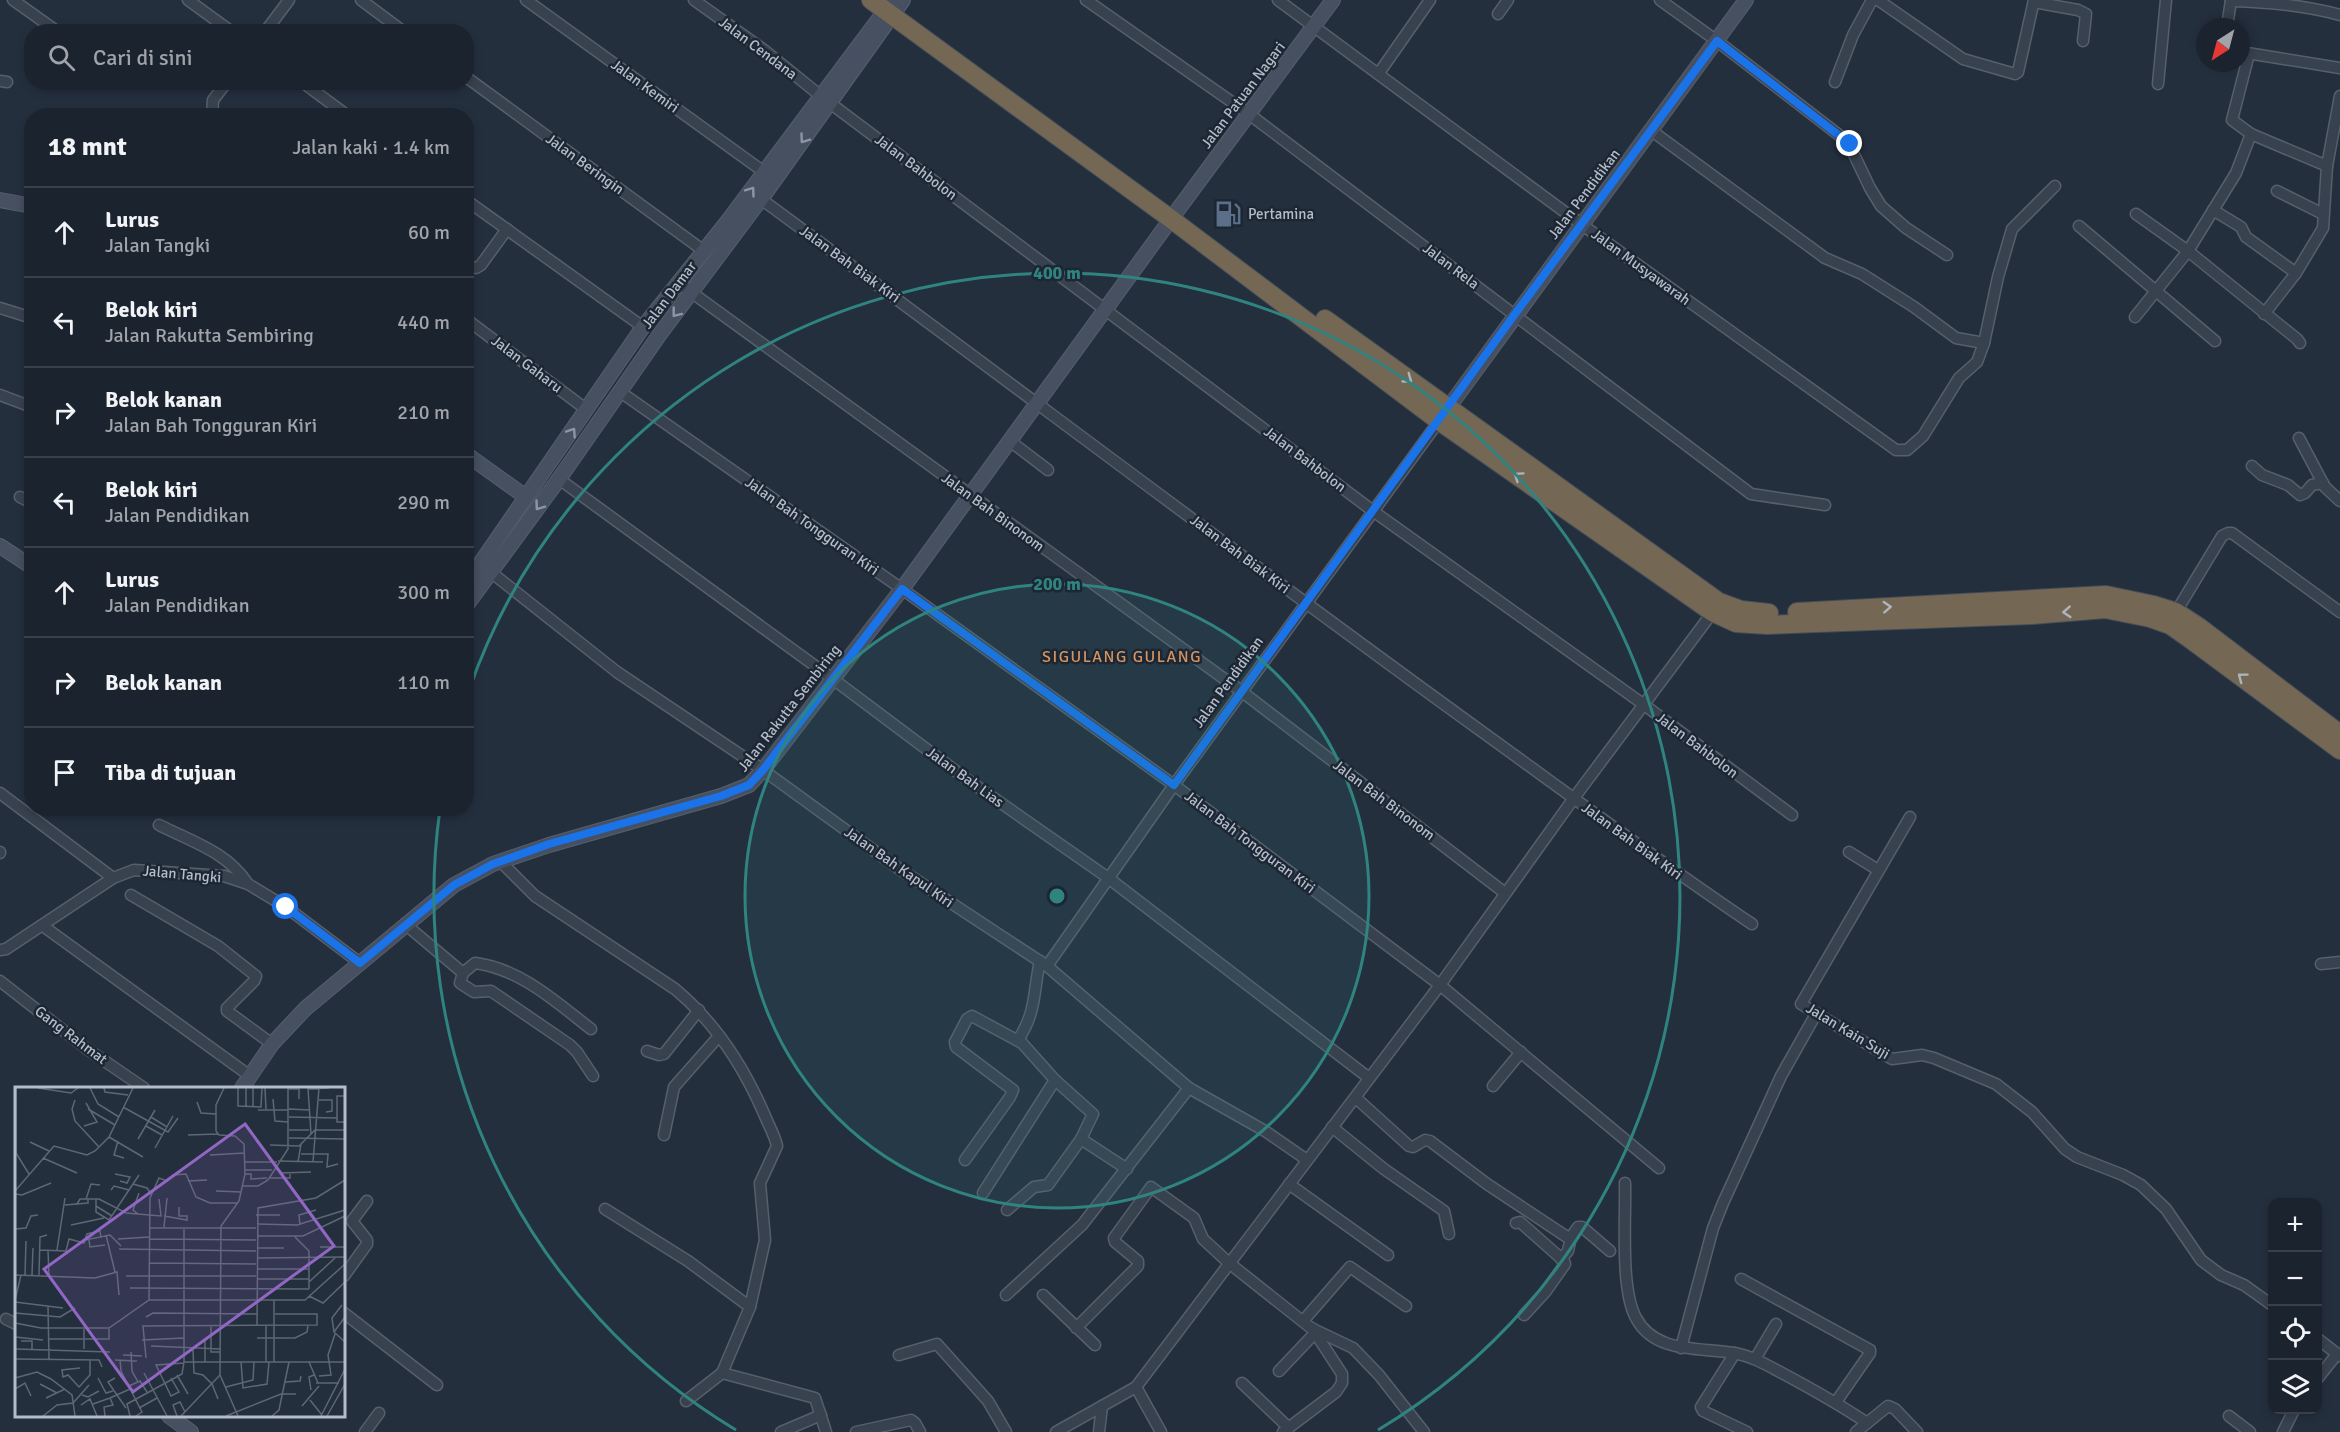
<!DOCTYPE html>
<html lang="id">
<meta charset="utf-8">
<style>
:root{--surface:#1b232e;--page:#242b36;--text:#f1f3f6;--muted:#a0a4aa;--line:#39404a}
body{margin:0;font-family:Signika,sans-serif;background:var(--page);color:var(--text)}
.controls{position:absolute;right:18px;bottom:18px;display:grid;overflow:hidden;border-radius:12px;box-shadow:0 3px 9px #0003}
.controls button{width:54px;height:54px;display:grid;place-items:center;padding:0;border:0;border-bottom:2px solid var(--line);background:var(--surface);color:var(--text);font:30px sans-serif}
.compass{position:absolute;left:2196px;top:18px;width:54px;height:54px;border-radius:50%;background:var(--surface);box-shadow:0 3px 9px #0003;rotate:216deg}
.stop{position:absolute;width:18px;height:18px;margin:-14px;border:4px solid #1a73e8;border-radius:50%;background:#fff}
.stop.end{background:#1a73e8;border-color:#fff;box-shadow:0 2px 6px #0008}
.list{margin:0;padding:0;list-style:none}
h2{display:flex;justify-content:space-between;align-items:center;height:78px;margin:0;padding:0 24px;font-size:26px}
h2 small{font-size:20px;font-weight:400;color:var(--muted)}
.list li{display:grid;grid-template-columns:39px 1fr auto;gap:18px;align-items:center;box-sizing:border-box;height:90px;padding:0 24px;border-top:2px solid var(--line)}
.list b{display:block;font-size:22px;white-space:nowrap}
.list p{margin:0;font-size:20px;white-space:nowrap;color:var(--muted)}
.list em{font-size:20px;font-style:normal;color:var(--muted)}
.icon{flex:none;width:33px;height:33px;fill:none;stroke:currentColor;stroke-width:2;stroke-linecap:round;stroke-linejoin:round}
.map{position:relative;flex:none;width:2340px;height:1432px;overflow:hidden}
.search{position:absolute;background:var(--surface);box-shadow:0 3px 9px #0003;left:24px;top:24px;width:450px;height:66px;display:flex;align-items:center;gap:15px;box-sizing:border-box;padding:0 21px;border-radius:24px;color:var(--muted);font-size:22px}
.panel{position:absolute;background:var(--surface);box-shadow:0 3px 9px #0003;left:24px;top:108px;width:450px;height:708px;border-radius:24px}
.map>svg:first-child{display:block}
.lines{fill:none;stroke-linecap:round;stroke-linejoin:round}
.street-casing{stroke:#565f6c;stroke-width:13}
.secondary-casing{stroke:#565f6c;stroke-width:16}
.highway-casing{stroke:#434c59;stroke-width:20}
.street{stroke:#38414e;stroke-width:10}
.secondary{stroke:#465061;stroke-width:14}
.highway{stroke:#746855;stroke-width:18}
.oneway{stroke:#8e96a5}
.oneway2{stroke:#aeb4bd}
.route{stroke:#1a73e8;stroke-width:8}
.ring{fill:none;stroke:#308480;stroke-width:3}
.labels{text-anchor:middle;stroke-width:5;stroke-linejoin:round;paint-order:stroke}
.street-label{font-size:15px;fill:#b4bcc9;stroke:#1d2633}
.poi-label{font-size:15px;fill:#b4bcc9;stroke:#1d2633;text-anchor:start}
.neighbourhood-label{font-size:16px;letter-spacing:1.5px;fill:#d59563;stroke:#1d2633}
.inset-road{fill:none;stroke:#5e6776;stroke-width:1.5}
.view{fill:#9266c3;fill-opacity:0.15;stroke:#9266c3;stroke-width:3}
.inset-edge{fill:none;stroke:#b4bcc9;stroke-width:3}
.centre{fill:#308480;stroke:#1d2633;stroke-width:3}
.ring-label{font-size:18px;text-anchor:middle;font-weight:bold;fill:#308480;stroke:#1d2633;stroke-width:5;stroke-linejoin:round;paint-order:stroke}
</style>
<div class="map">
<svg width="2340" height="1432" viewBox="0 0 2340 1432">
<rect width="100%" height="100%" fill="#242f3e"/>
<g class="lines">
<g class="street-casing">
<g id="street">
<polyline points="13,0 58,32"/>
<polyline points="188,0 232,32"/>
<polyline points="361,0 404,32"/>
<polyline points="526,0 764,172"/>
<polyline points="694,0 764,50 822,97 1373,511 1643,704 1792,815"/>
<polyline points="1086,0 1249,114 1751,494 1825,505"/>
<polyline points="1278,0 1581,224 1896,450 1907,450 1923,436 1959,378 1977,362 1984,343 1998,277 2012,229 2055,186"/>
<polyline points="1660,0 1717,41 1848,142 1870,188 1881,206 1906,228 1947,255"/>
<polyline points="1878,0 1963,59 2015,74 2018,72 2034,0"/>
<path d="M2231,1C2268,2 2304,5 2340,15"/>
<polyline points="2034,2 2078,10 2086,14 2083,41"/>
<polyline points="1498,14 1508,0"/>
<polyline points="2227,27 2231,0"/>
<polyline points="265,32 289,0"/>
<polyline points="2241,52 2340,68"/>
<polyline points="2249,54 2232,120 2251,134 2327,166"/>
<polyline points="1379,73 1430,0"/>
<polyline points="466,77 704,251"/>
<polyline points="0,81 7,82"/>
<polyline points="302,82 348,116"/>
<polyline points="1835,82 1853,35 1872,0"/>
<polyline points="2158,84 2166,0"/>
<polyline points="212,116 213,100 227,82"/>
<polyline points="1652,131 1825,258 1862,274 1914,307 1956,338 1984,343"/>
<polyline points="2277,191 2323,214"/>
<path d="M761,199C1002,376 1239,556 1481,731C1571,796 1660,862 1752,924"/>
<polyline points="466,200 643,327"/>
<polyline points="2213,210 2241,227 2246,237 2296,273"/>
<polyline points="2136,214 2188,251 2297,339 2300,343"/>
<polyline points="2079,226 2215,341"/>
<polyline points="472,267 476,268 481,265 507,229"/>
<polyline points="680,284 1241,691 1505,893"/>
<polyline points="0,308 32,318"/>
<polyline points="2264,314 2296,273 2323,228 2327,166 2340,96"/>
<polyline points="2135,317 2188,251 2236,173 2251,134"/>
<polyline points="466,319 587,410"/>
<polyline points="619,391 902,589 1174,785 1440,985 1659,1168"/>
<polyline points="0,395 32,407"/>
<polyline points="2299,438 2325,487 2340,501"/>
<polyline points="1010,441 1048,470"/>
<polyline points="2252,466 2262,475 2288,485 2300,495 2305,493 2312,485 2323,483"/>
<polyline points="559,479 833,679 965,778 1107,877 1369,1078"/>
<polyline points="20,497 32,503"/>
<polyline points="492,573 617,672 763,770 898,868 1047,966 1189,1088 1265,1131 1307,1160"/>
<polyline points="2176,612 2222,536 2228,533 2232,533 2340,612"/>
<polyline points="0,793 113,878"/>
<polyline points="1910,817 1801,1004 1892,1059 1922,1055 1934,1058 1996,1084 2032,1112 2065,1149 2077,1157 2123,1175 2141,1185 2166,1209 2201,1260 2221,1275 2244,1285 2272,1305"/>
<path d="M159,825C193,842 227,852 248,884"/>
<polyline points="0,852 0,853"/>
<polyline points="1849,852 1878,870"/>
<path d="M500,861L535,896L675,989C716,1023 744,1067 765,1116C769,1126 775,1136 777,1146L760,1183L765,1240L750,1307L722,1373L815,1398L826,1432"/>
<polyline points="131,895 218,946 256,976 254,981 227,1008 227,1011 272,1044"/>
<polyline points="405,924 463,973 460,983 474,992 491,991 570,1045 577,1052 593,1076"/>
<polyline points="43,926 250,1076"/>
<polyline points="0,950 6,949 113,878 134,870 224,876 248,884 286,907 360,963"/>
<polyline points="2321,964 2340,962"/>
<polyline points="1047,966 1174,785 1439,421"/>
<path d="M463,973L475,963C521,969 556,1002 591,1029"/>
<polyline points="0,981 87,1049 144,1088"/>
<path d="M1018,1040C1037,1011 1033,992 1040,961"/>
<polyline points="647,1051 659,1055 664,1054 699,1010"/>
<polyline points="1493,1086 1521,1052"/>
<polyline points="1356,1098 1409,1146 1413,1147 1425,1140 1430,1141 1487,1184 1567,1237 1571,1237 1578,1227 1582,1227 1610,1251"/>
<polyline points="1332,1127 1384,1169 1444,1211 1449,1234"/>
<polyline points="664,1135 674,1087 719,1036"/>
<polyline points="965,1160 1010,1097 1013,1090 956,1047 955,1042 967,1019 972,1016 1022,1043 1055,1080 1093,1114 1081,1139 1127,1169"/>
<path d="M1625,1183C1626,1218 1620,1289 1636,1318C1655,1354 1700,1347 1734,1353C1751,1356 1765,1364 1780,1372C1810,1388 1839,1404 1867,1423"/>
<polyline points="1289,1184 1388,1255"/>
<polyline points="983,1193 1055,1080"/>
<polyline points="605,1209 688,1261 750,1307"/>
<polyline points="1007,1210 1034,1187 1048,1185 1081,1139"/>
<polyline points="1516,1223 1520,1222 1564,1261 1565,1264 1546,1291 1524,1315"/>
<polyline points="1561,1259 1568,1251 1571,1237"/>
<polyline points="344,1276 367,1244 367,1240 352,1221 367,1201"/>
<polyline points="1741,1279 1870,1350 1870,1353 1836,1402"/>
<polyline points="1006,1295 1082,1225 1189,1088"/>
<polyline points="1043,1295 1095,1345"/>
<polyline points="344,1313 437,1385"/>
<polyline points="6,1319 16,1324"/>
<polyline points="1303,1321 1350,1267 1406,1306"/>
<polyline points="1076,1328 1138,1266 1138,1261 1115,1242 1114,1238 1151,1187 1194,1218 1203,1239 1229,1263 1311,1328 1353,1348 1379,1375 1424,1432"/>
<polyline points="2318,1339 2340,1356"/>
<polyline points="1681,1348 1713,1228 1723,1203 1781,1076 1816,1014"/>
<polyline points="1735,1353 1701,1407 1703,1411 1747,1432"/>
<polyline points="899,1355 937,1344 988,1401 1006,1432"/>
<polyline points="1755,1359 1776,1324"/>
<polyline points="1279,1371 1315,1333"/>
<polyline points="2318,1378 2337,1354"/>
<polyline points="1242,1383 1289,1428"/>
<polyline points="1136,1387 1161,1432"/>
<polyline points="686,1401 722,1373"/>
<polyline points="2229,1416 2250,1432"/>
<polyline points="365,1432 379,1413"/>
<polyline points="781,1432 821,1415"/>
<polyline points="856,1432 911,1420 915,1423 920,1432"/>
<polyline points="1056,1432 1136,1387 1440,985 1574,798 1715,609"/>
<polyline points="1099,1432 1102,1406"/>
<polyline points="1283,1432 1336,1392 1342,1383 1342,1374 1312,1328"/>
<polyline points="1856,1432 1888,1406 1895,1409 1917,1432"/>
<polyline points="2283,1432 2294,1410"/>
</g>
</g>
<g class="secondary-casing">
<g id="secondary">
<polyline points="0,200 32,206"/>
<polyline points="1443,415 1746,0"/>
<polyline points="466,454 526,497"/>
<polyline points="0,546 32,567"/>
<polyline points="466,584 643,327 727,222 893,0"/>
<polyline points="466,606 559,479 660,334 761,199 903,0"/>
<polyline points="242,1088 272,1044 306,1008 454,885 493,864 549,845 721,796 749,785 763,770 902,589 1171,219 1333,0"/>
<polyline points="169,1416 191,1432"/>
</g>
</g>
<g class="highway-casing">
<g id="highway">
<polyline points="871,0 1171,219 1439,421 1712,612 1736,623 1767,625 2032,615 2105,609 2150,618 2170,625 2190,639 2340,750"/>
<polyline points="1325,319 1719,602 1741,610 1769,613"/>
<polyline points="1797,612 2106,595 2154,605 2176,612 2199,627 2340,734"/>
</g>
</g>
<use href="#street" class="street"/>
<use href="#secondary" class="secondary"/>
<use href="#highway" class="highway"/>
</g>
<defs><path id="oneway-chevron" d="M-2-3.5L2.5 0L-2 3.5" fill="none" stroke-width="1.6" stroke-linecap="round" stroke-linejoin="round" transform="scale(1.5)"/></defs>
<g class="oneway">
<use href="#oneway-chevron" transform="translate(804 139) rotate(126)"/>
<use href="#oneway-chevron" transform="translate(751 191) rotate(-54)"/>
<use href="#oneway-chevron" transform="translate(676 313) rotate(128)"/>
<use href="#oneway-chevron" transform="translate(572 432) rotate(-56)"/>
<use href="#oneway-chevron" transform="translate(539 506) rotate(126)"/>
</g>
<g class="oneway2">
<use href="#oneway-chevron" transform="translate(1408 379) rotate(36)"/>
<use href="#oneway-chevron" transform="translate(1518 476) rotate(-145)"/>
<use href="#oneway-chevron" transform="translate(1887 607) rotate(-3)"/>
<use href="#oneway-chevron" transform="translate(2067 612) rotate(176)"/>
<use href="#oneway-chevron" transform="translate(2242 677) rotate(-143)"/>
</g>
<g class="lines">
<polyline class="route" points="286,907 360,963 454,885 493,864 549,844 721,796 749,785 763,770 902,589 1174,785 1515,314 1717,41 1850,144"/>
</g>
<circle cx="1057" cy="896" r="312" fill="#308480" fill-opacity=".12"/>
<g class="ring">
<circle cx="1057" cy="896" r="312"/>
<path d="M736 1430A623 623 0 0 1 440 809M468 693A623 623 0 1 1 1378 1430"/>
</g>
<defs>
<g id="fuel-bare" transform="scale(2.07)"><path d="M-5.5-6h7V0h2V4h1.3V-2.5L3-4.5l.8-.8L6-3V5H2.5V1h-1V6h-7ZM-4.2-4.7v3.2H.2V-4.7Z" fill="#5c6f8a" stroke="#1d2633" stroke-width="2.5" paint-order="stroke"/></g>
</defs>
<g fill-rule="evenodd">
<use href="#fuel-bare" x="1228" y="214"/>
</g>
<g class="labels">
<g class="street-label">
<text transform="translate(758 48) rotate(37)" y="5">Jalan Cendana</text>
<text transform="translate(645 86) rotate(36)" y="5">Jalan Kemiri</text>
<text transform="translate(1243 95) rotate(-53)" y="5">Jalan Patuan Nagari</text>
<text transform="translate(585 164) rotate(36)" y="5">Jalan Beringin</text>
<text transform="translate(916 167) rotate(37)" y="5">Jalan Bahbolon</text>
<text transform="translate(1584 194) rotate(-53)" y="5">Jalan Pendidikan</text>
<text transform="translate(850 264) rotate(36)" y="5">Jalan Bah Biak Kiri</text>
<text transform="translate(1451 266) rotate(37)" y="5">Jalan Rela</text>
<text transform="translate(1641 267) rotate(36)" y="5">Jalan Musyawarah</text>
<text transform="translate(669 295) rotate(-53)" y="5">Jalan Damar</text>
<text transform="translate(527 364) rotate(37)" y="5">Jalan Gaharu</text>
<text transform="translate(1305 459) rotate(37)" y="5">Jalan Bahbolon</text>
<text transform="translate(993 512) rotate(36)" y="5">Jalan Bah Binonom</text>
<text transform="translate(812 526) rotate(35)" y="5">Jalan Bah Tongguran Kiri</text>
<text transform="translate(1240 554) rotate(37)" y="5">Jalan Bah Biak Kiri</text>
<text transform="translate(1228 682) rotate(-54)" y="5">Jalan Pendidikan</text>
<text transform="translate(789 708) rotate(-52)" y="5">Jalan Rakutta Sembiring</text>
<text transform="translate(1697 745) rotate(37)" y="5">Jalan Bahbolon</text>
<text transform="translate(965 777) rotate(36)" y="5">Jalan Bah Lias</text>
<text transform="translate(1384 800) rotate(37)" y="5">Jalan Bah Binonom</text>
<text transform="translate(1632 841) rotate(36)" y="5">Jalan Bah Biak Kiri</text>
<text transform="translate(1250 842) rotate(37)" y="5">Jalan Bah Tongguran Kiri</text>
<text transform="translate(899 867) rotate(35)" y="5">Jalan Bah Kapul Kiri</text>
<text transform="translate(182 874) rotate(5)" y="5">Jalan Tangki</text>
<text transform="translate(1848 1031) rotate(31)" y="5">Jalan Kain Suji</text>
<text transform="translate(71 1035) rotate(37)" y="5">Gang Rahmat</text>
</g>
<g class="poi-label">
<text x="1248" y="219">Pertamina</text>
</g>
<g class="neighbourhood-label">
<text x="1122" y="662">SIGULANG GULANG</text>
</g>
</g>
<g transform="translate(15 1087)">
<rect width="330" height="330" fill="#242f3e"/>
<path class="inset-road" d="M1,1V66L14,87M23,1L56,6L63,1M75,1L83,17L104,30M89,1L90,5L113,8M223,1V19L246,20L247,1M250,1L251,22M293,1L296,47M273,2H284V12M293,2L314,1M330,9H322V35H330M258,12L260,34L273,35M60,13L57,22L60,34L84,60M304,13H317V24L311,25M182,15L186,26L201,27M108,20L153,45L163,31M231,20V1M238,20V1M73,22L100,38M274,22L294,23M243,23H274M136,30L152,40M274,30L322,31M69,39L82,35L71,16M131,39L147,48M274,43H294M173,48L203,47M94,50L128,70M274,51L330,52M123,52L140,23M103,54L99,68L109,71M15,55L34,64M255,58L284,59L300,43H330M140,61L158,29M286,67H313L312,80L323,77M195,68L229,66M28,71L62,86M263,74L308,75M230,75H262M283,75L286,57M298,75L304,1M230,83H257M266,86L296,85M100,87L115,90L112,96L105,94M230,87H236V92L252,91M254,91H275V87M173,94L192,93M118,97L132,101L136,107M228,99H243L253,93L273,62V1M96,103L99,99L114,103M0,104L39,59L72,68L80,64L94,50L118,1M201,104L226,105M0,107L7,108L36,96M71,112L76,97L85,98M81,112V125L94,133L124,88M62,117L65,112H84L111,126L146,129L144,112M50,118L73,116V112M81,119L97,129M123,127L118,123L124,106M241,128H265M149,129L172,133V129H164V120M242,137L282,138L330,123M56,138L89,131M285,138L284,128L301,123M149,140L152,111M135,141H241M0,142L11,141L16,129L23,128M169,142V275M91,148L100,185M243,149H288L330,129M280,150L294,164V202M103,152L134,150M134,152L241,153M70,153L95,148L106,159M74,153L75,160L90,158M305,160H330M243,161H269M104,162L241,164M25,163L51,164L54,152L69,156L72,147L85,144L86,151M33,163L34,189M42,163L50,111M243,171L330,170M134,176L241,177M243,182H294M0,188L80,191L102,185L104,208M10,188L11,154M17,188L18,161M24,188L25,150L32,148M111,189H241M243,192H294M294,195L320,171M115,201L294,202M294,209L308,216L330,195M0,213L6,188M134,213L135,111L144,91L152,94L158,88L171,87L181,110L195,116H222M259,213V275M0,215L48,221M33,220L34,272M0,226L45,230L60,221M131,230L138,226L242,227M330,230L319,245L330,255M0,236L26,241H94L134,213H290L330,177M196,239V265H205M242,239L243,121L301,111L330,93M69,242V262M319,245L317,231L327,218M0,250L28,253M190,251V275M242,251H280L292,245L293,238M33,252H94V242M127,253L169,251M6,254H17V262M136,259L205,262M0,262L95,265M178,263L179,286L188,288L197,297L203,312M116,265L117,284L123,295M108,268L127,269M131,271L128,239L302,238V227H260M0,272L84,273L87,280M100,273L122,274M105,273L106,284L127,325L121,329M226,275L228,301L252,297L254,275M251,275V239M294,275L303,296M65,281L47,283L48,290L53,288L64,300L75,288V273M129,286L152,329M162,288L173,307M205,288L223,329M304,289L316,288L313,268L320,247M0,291L22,285L36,292L57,308L60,329M83,291L91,306L98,304M100,291L93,295L111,321M156,291L164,305L156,309L141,278L169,276M270,295L285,294L286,289M301,296H324M25,297L42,306M114,299L125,294L132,305M211,300L238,293L239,275M0,302L10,296L16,309M296,303L294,290L299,288M67,308L73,310L84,304M31,311L50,302M295,313L307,328M78,317L95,311M66,318L75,312L82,329M287,319L304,299M124,321L142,311M28,329L42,318L58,316L74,298M90,329L89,320L98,318L95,311L115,302M115,329L112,317L167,287L169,275H330M162,329L158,318L165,315L170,325M166,329L205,288L206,139L224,114L230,87L229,57L220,49L204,48L201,44V18L209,1M211,329L266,307H281M257,329L264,323L274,275M306,329L330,282M312,329L330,297"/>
<path class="view" d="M230,37L319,159L118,305L29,182Z"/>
<rect width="330" height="330" class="inset-edge"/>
</g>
<circle cx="1057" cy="896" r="9" class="centre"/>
<g class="ring-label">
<text x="1057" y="279">400 m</text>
<text x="1057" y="590">200 m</text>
</g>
</svg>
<div class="controls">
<button>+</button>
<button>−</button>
<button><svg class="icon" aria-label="locate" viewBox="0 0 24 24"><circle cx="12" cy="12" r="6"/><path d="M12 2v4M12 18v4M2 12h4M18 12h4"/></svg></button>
<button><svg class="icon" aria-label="layers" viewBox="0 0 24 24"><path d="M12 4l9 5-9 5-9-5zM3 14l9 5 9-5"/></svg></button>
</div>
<svg class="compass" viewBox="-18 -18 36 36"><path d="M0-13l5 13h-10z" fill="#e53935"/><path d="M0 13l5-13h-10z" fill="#a0a4aa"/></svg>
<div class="stop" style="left:286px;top:907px"></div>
<div class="stop end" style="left:1850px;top:144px"></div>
<div class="search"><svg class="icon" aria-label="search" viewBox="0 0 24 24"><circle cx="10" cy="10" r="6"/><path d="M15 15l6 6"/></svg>Cari di sini</div>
<section class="panel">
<h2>18 mnt<small>Jalan kaki · 1.4 km</small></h2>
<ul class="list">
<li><svg class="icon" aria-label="ahead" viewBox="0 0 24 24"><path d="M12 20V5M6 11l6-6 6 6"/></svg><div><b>Lurus</b><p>Jalan Tangki</p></div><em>60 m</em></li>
<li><svg class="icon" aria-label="left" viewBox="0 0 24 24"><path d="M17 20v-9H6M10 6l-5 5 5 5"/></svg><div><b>Belok kiri</b><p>Jalan Rakutta Sembiring</p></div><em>440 m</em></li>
<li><svg class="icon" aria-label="right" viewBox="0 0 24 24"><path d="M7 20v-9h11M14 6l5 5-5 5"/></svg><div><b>Belok kanan</b><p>Jalan Bah Tongguran Kiri</p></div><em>210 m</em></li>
<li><svg class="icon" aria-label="left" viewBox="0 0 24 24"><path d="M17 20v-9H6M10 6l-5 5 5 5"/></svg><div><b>Belok kiri</b><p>Jalan Pendidikan</p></div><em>290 m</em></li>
<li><svg class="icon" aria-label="ahead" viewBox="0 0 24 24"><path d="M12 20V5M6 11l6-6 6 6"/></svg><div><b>Lurus</b><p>Jalan Pendidikan</p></div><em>300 m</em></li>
<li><svg class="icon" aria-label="right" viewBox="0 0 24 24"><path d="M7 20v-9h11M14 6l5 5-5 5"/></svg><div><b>Belok kanan</b></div><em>110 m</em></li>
<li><svg class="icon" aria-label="arrive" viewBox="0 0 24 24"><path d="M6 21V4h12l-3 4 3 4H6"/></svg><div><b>Tiba di tujuan</b></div></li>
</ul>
</section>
</div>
